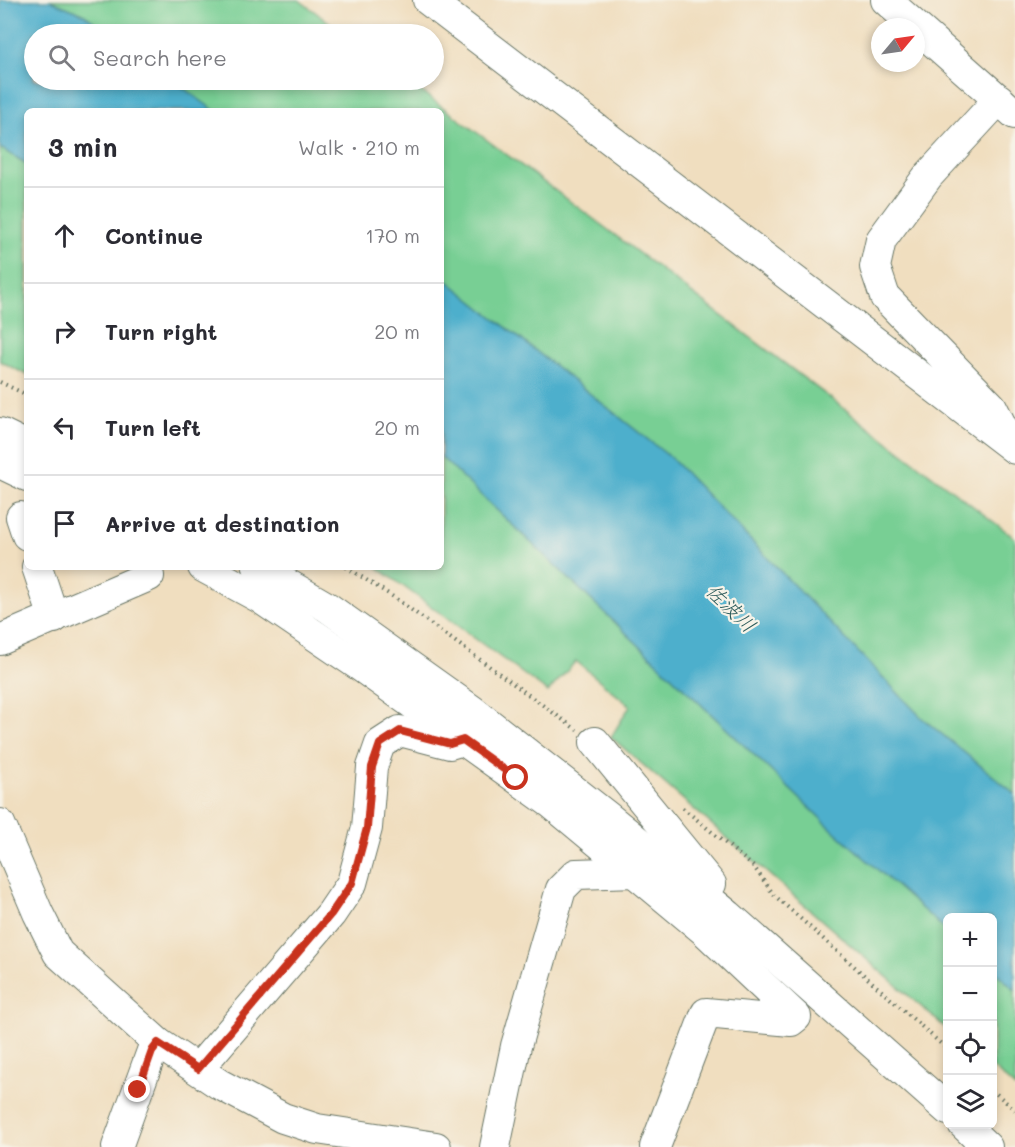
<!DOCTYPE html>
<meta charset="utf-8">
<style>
:root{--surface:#fff;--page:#f7f7f7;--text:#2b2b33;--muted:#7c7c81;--line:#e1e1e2}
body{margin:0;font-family:Mali,"Klee One",sans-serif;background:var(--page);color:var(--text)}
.controls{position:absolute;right:18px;bottom:18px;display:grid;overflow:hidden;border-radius:9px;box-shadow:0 3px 9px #0003}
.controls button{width:54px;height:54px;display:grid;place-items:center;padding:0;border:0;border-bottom:2px solid var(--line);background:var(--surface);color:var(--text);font:30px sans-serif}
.compass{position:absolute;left:871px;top:18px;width:54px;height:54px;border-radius:50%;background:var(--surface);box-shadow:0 3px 9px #0003;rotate:61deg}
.stop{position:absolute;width:18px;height:18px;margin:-14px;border:4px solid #c8321e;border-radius:50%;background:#fff}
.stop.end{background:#c8321e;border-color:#fff;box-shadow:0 2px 6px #0008}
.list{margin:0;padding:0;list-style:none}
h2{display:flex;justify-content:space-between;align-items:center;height:78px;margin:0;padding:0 24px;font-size:26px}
h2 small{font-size:20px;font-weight:400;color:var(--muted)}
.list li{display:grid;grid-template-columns:39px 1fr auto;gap:18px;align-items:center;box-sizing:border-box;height:96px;padding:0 24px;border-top:2px solid var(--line)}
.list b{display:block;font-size:22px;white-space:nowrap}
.list em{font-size:20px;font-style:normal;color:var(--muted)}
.icon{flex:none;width:33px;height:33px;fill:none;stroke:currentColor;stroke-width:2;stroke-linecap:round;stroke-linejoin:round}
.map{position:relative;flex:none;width:1015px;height:1147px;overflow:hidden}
.search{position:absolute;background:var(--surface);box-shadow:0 3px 9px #0003;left:24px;top:24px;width:420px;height:66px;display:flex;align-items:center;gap:15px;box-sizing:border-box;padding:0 21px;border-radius:33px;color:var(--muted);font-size:22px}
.panel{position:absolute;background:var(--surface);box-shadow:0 3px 9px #0003;left:24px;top:108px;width:420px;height:462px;border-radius:9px}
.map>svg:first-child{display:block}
.green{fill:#78cf94;stroke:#4c8664;stroke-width:1.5}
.water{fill:#4dafcc;stroke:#367680;stroke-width:1.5}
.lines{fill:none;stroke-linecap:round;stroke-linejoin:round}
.minor-casing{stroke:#687565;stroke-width:32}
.path{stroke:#687565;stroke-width:4;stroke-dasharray:1.5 4.5;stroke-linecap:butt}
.minor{stroke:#fff;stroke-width:30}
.route{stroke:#c8321e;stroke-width:8}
.labels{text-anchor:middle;stroke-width:4.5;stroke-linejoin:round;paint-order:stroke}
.water-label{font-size:20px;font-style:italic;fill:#2a5a5a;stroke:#f7f3e8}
</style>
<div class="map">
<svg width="1015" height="1147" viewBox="0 0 1015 1147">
<rect width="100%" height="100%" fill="#f7f3e8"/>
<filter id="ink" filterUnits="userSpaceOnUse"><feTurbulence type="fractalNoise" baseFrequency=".0167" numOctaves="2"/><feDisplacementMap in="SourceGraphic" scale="12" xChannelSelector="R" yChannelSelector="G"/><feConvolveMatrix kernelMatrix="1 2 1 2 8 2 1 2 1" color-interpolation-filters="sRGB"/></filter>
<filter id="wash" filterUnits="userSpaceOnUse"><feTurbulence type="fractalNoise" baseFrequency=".008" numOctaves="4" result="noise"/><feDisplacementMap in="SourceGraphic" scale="24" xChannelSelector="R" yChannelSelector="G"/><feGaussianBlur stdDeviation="1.35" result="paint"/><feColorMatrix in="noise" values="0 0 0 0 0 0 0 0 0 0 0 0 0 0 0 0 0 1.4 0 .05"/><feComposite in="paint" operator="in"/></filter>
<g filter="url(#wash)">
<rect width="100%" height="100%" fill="#f0debf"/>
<g class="green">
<polygon points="49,0 299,0 345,34 111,34 83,14"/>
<polygon points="172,80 406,80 599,223 1015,538 1015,794 922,718 671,458 441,276 441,111 215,111"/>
<polygon points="0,148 27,164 27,375 0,361"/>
<polygon points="441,457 833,830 947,931 947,1029 611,737 630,706 576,661 548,692 377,567 441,567"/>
<polygon points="993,970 1015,990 1015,1088 993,1068"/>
</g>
<g class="water">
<polygon points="0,0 49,0 83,14 111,34 34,34 34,80 172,80 215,111 27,111 27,164 0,148"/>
<polygon points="441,276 671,458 922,718 1015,794 1015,990 993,970 992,918 948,918 947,931 833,830 441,457"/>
</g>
</g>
<g filter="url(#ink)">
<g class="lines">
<g class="minor-casing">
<g id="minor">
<polyline points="428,0 1015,449"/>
<polyline points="886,0 1015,114"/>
<polyline points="999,99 928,176 881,240 875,267 885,297 992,407 1007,437"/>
<polyline points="0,433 27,446"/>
<polyline points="0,463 27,476"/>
<polyline points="21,517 27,535"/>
<polyline points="37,567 54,618"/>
<polyline points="203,567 260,598 360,666 551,803 706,932 796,1017 791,1021 706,1013 655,1147"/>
<polyline points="258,567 327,607 473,711 608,817 728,915 948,1110"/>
<polyline points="0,640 149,576"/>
<polyline points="595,742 711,884"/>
<polyline points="0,824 38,913 58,953 158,1043 219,1084 283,1118 317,1129 436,1147"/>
<polyline points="198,1069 331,914 352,883 367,828 372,767 380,744 400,731 450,744 460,741"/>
<polyline points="963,1124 987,1147"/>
<polyline points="117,1147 152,1051 158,1043"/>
<polyline points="495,1147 516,1046 561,889 576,874 636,872"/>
</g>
</g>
<g class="path">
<polyline points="0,382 27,395"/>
<polyline points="346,567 395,598 577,730"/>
<polyline points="683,808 754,867 774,895 948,1050"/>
<polyline points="992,1090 1015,1110"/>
</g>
<use href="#minor" class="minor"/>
</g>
</g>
<g class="lines" filter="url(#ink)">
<polyline class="route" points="138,1090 152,1051 158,1043 198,1069 331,914 352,883 367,828 372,767 380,744 400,731 450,744 463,740 516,778"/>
</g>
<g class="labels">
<g class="water-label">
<text transform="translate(731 608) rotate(44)" y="7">佐波川</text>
</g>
</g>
</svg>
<div class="controls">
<button>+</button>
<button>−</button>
<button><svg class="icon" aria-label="locate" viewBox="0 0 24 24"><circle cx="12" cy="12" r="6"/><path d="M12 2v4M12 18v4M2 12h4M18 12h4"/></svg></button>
<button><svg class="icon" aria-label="layers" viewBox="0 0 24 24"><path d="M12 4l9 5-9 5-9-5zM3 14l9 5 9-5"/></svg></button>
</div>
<svg class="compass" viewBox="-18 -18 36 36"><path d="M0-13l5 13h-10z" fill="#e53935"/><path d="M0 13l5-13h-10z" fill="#7c7c81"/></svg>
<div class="stop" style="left:516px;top:778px"></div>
<div class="stop end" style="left:138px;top:1090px"></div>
<div class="search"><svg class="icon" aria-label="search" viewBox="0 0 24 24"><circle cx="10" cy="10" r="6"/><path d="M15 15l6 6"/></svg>Search here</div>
<section class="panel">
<h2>3 min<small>Walk · 210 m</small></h2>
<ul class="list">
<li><svg class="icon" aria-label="ahead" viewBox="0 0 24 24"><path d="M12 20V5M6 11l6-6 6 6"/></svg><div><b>Continue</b></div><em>170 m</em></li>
<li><svg class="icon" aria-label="right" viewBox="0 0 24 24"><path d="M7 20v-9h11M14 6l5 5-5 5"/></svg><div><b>Turn right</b></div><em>20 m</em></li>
<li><svg class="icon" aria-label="left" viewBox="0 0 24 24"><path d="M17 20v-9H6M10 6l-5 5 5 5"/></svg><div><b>Turn left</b></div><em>20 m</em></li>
<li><svg class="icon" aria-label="arrive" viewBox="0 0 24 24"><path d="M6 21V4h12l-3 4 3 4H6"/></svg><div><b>Arrive at destination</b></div></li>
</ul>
</section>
</div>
